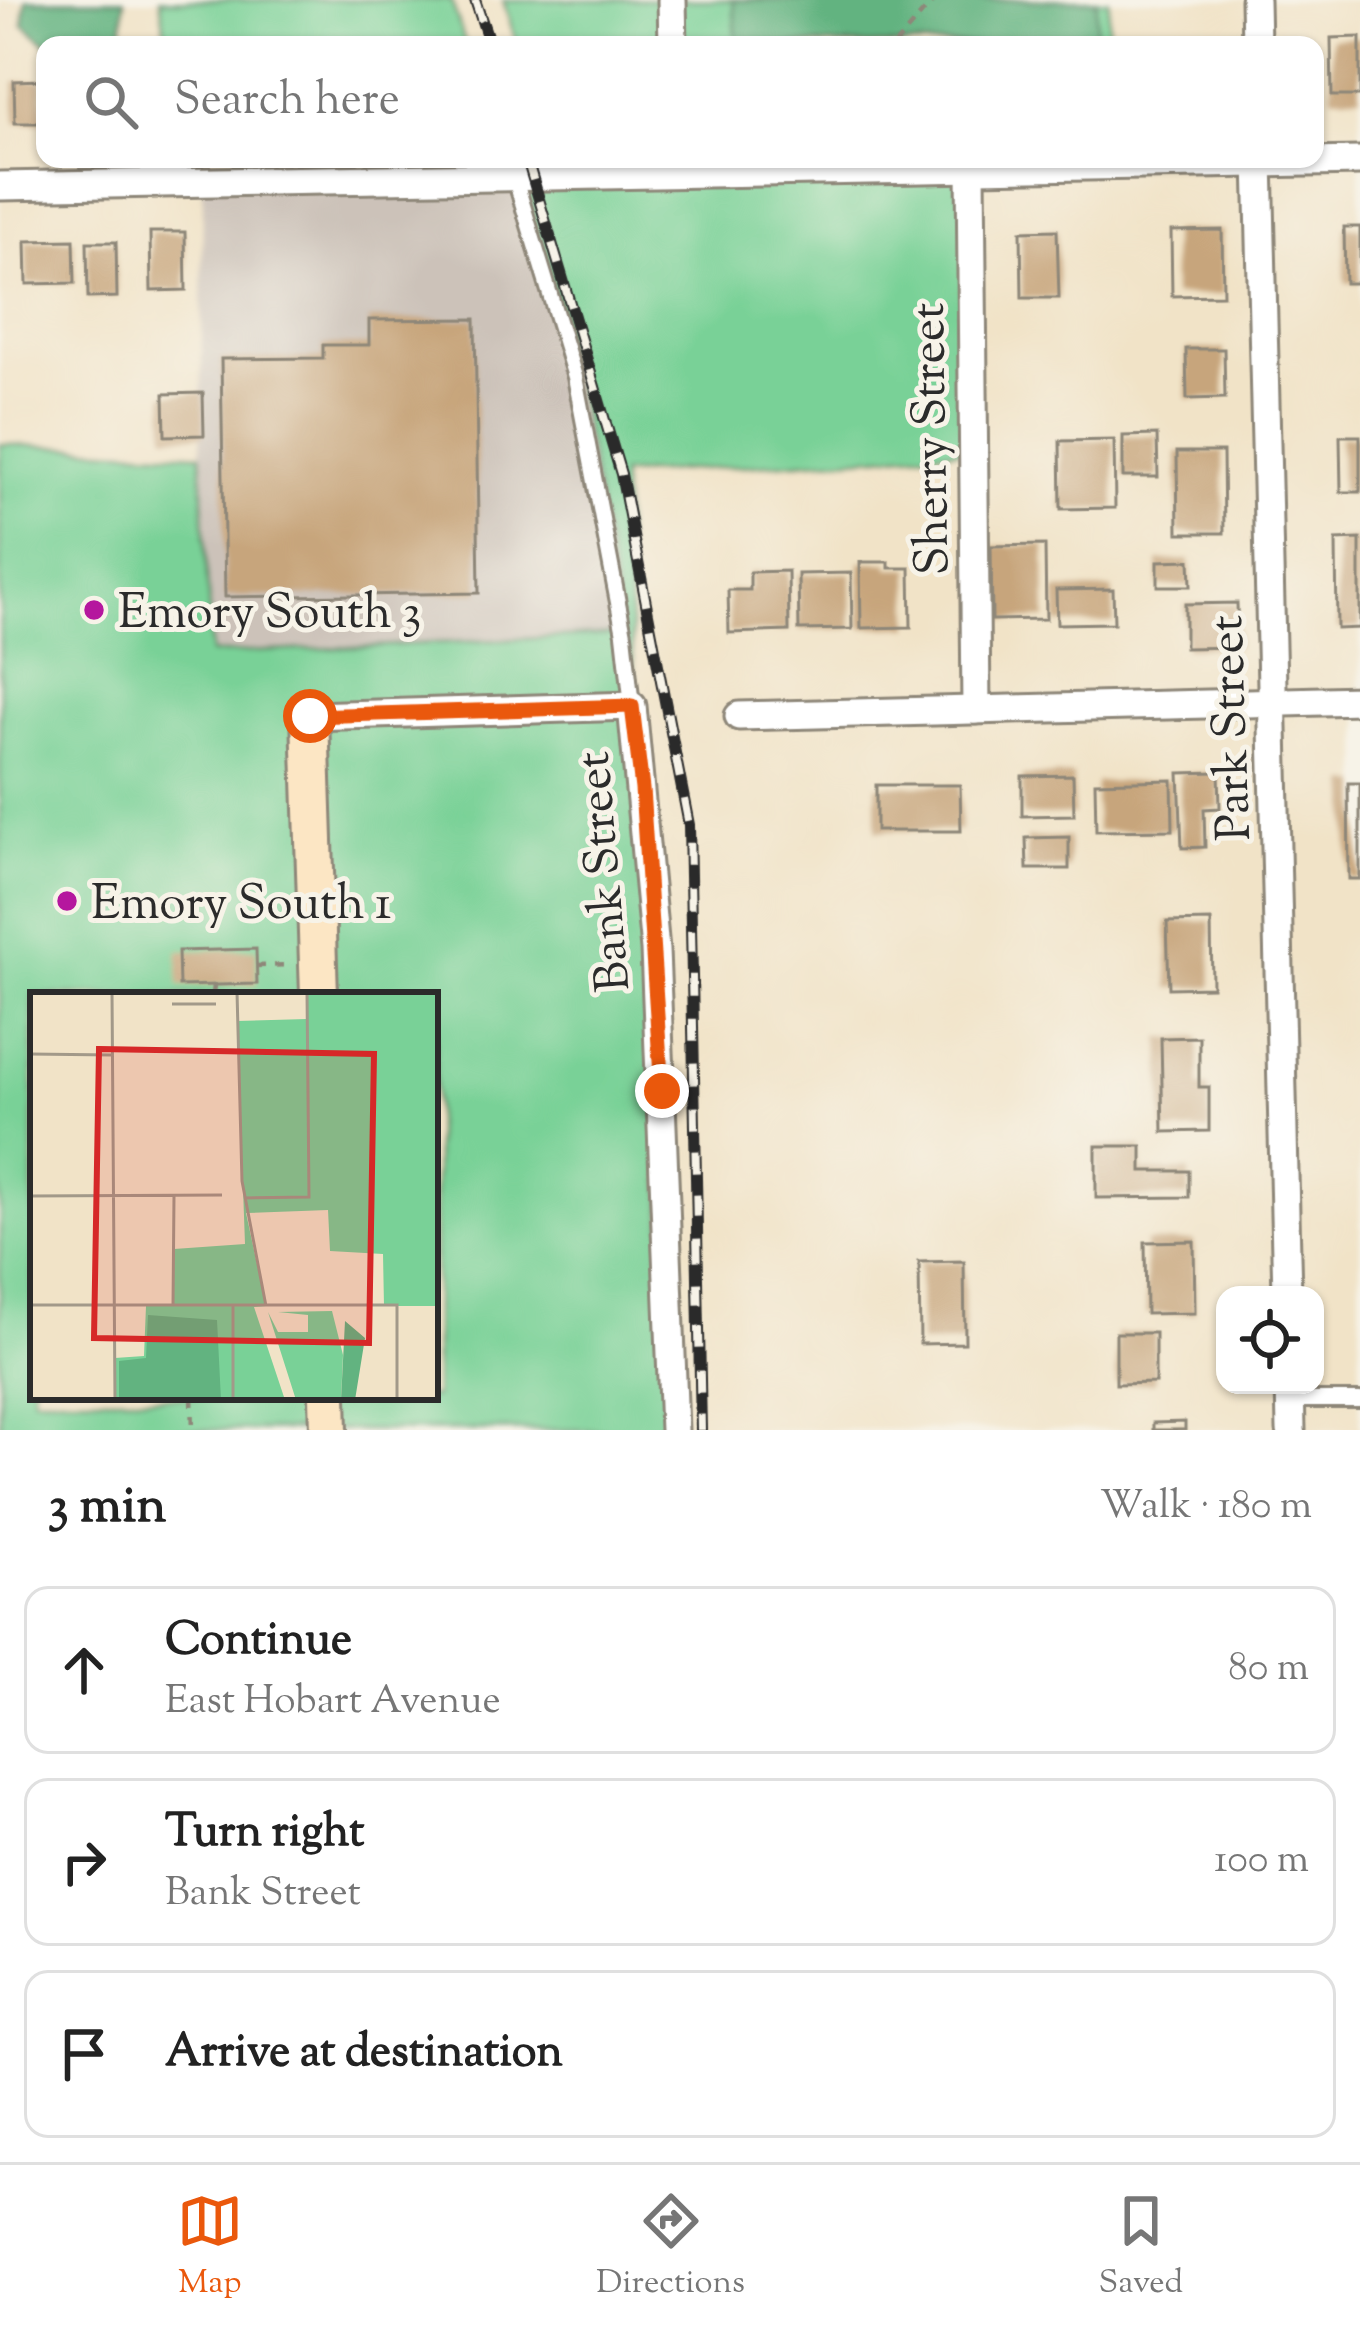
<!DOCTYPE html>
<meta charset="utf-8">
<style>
:root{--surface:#fff;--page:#f2f2f2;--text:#222;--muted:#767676;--line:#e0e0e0;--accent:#ea580c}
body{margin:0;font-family:"Sorts Mill Goudy",serif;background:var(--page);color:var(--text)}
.controls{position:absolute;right:36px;bottom:36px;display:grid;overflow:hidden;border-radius:24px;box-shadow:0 3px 9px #0004}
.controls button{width:108px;height:108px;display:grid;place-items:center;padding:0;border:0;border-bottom:3px solid var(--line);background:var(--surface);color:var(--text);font:60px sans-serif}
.stop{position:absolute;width:36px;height:36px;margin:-27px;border:9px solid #ea580c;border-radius:50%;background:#fff}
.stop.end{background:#ea580c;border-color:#fff;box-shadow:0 3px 12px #0008}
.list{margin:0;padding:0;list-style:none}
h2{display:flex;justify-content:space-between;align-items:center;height:156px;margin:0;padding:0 48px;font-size:51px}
h2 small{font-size:39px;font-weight:400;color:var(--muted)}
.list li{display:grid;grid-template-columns:78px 1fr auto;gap:36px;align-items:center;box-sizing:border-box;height:168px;margin:0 24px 24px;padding:0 24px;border:3px solid var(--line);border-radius:24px}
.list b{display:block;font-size:45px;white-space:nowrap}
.list p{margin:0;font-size:39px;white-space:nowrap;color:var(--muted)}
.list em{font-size:39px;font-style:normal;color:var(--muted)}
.icon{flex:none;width:66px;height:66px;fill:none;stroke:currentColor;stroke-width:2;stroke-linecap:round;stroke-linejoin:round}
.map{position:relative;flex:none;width:1360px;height:1430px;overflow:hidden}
.search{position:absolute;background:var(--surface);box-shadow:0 3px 9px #0004;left:36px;right:36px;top:36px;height:132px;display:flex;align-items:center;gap:30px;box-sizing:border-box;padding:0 42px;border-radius:24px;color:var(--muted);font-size:45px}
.sheet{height:732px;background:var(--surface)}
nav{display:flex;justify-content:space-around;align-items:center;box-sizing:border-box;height:168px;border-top:3px solid var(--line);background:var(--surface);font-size:33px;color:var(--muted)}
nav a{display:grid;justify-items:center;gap:6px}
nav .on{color:var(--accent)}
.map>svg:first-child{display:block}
.industrial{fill:#ccc2b9}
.green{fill:#79d197;stroke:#527e61;stroke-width:3;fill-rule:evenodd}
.forest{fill:#62b380;stroke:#466f56;stroke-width:3}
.building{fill:#c7a57c}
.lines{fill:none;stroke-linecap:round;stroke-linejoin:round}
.lane-casing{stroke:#8e8779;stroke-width:20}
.street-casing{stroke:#8e8779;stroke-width:33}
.secondary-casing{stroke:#8e8779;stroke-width:42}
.path{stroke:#8e8779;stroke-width:4.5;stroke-dasharray:9 9;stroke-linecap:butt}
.lane{stroke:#fff;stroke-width:14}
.street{stroke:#fff;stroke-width:27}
.secondary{stroke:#fce6c4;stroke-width:36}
.rail-casing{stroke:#2b2b2b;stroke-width:12}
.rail{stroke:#f7f3e8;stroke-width:8;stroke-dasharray:22;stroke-linecap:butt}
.route{stroke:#ea580c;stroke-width:15}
.poi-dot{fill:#b5179e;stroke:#f7f3e8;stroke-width:4.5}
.labels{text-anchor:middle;stroke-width:10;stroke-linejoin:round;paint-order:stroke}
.street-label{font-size:48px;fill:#2b2b2b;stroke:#f7f3e8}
.poi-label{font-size:48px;fill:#2b2b2b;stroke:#f7f3e8;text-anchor:start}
.inset-road{fill:none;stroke:#a29989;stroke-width:3}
.view{fill:#d62828;fill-opacity:0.15;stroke:#d62828;stroke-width:6}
.inset-edge{fill:none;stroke:#2b2b2b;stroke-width:6}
</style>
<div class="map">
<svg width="1360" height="1430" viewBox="0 0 1360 1430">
<rect width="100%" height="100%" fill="#f7f3e8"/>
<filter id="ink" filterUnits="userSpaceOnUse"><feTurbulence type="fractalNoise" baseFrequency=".00833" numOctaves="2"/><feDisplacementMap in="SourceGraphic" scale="24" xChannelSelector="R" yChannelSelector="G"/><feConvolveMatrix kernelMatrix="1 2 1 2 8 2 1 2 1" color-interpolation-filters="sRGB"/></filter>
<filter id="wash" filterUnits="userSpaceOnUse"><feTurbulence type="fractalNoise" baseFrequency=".004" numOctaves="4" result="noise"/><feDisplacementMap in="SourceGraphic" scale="48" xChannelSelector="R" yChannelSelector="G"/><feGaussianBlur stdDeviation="2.7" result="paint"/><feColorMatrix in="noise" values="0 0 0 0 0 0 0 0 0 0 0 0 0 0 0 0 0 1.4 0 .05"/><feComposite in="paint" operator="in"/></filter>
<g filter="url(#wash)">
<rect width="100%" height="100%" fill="#f1e3c7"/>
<polygon class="industrial" points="532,174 624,634 210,654 201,454 203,181"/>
<g class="green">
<polygon points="160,0 451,0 466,45 167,45"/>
<polygon points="503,0 1109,0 1108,45 517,45"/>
<path d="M568,159H1106L971,169L973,449L621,475L642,789L673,1430H0V444L201,454L211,654L623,634L575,377L514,176L573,173ZM33,995H435V1397H33Z"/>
</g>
<g class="forest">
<polygon points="26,0 124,0 122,45 48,45 23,24"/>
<polygon points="733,0 1097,0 1096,45 737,45"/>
</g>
<g id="blocks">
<g class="building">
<polygon points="1360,37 1360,96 1332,96 1331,38"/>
<polygon points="42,80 43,123 15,123 14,81"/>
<polygon points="1344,227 1360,227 1360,283 1345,283"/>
<polygon points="1057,230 1059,298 1022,298 1021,231"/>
<polygon points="1222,230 1223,295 1172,296 1171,231"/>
<polygon points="150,232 185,232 186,290 151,291"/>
<polygon points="74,240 75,283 27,284 26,241"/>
<polygon points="87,242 116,242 117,297 88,298"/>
<polygon points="475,319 479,593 225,597 221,359 323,358 323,345 369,345 369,320"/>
<polygon points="1186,349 1224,349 1225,398 1187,399"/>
<polygon points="203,393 204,435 165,436 164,394"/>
<polygon points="1157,435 1158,477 1123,477 1123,436"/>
<polygon points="1340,436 1360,436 1360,492 1341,492"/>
<polygon points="1114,440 1115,508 1061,509 1060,441"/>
<polygon points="1177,452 1223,452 1224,533 1178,533"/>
<polygon points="1360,539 1360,628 1337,629 1336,540"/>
<polygon points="1045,545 1046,619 992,620 991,546"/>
<polygon points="1190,560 1191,586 1158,586 1158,561"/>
<polygon points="860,562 889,562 889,568 910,568 911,627 861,628"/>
<polygon points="788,571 789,631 729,633 728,590 750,590 750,572"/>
<polygon points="851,573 852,629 799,630 798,574"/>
<polygon points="1113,589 1114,623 1057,624 1056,590"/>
<polygon points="1237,603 1238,647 1185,648 1185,604"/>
<polygon points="1219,772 1220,808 1204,809 1205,847 1182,848 1179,773"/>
<polygon points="1073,775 1074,815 1022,816 1022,776"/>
<polygon points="1172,780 1173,830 1096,831 1095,782"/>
<polygon points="1348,783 1360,783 1360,879 1349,879"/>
<polygon points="876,785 960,785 961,831 876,831"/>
<polygon points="1069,837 1069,869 1027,869 1026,838"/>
<polygon points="1211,921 1212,987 1169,988 1167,922"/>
<polygon points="256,949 257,984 179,986 178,951"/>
<polygon points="1199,1037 1199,1087 1209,1087 1209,1131 1163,1132 1161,1038"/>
<polygon points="1096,1146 1142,1146 1142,1171 1189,1171 1189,1197 1096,1198"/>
<polygon points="1194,1241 1195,1313 1146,1314 1145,1242"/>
<polygon points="964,1261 965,1343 920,1344 919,1262"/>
<polygon points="1116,1333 1155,1333 1155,1383 1116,1384"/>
<polygon points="1185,1422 1185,1430 1153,1430 1153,1423"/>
</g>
</g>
</g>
<g filter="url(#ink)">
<use href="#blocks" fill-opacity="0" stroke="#8e8779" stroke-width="3"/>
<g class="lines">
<g class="lane-casing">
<g id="lane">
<polyline points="514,176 575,377 624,634 632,706"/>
<polyline points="1290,1400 1360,1400"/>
</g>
</g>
<g class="street-casing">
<g id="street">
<polyline points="672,0 673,45"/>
<polyline points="1255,0 1256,45"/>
<polyline points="1259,159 1287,1295"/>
<polyline points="971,168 976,710"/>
<polyline points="0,186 1360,161"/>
<polyline points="310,716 632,706 655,950 674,1430"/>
<polyline points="739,716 1360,700"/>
<polyline points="1290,1385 1291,1430"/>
</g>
</g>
<g class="secondary-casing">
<g id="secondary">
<polyline points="310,716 319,995"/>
<polyline points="328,1397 329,1430"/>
</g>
</g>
<g class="path">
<polyline points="895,45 934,0"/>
<polyline points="256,966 287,965"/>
<polyline points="213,995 214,985"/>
<polyline points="192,1397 193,1430"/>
</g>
<use href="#lane" class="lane"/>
<use href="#street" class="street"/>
<use href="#secondary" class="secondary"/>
<g class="rail-casing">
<g id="rail">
<polyline points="475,0 490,45"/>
<polyline points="527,159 621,474 689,825 701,1430"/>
</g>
</g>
<use href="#rail" class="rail"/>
</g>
</g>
<g class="lines" filter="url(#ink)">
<polyline class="route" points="310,716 632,706 642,789 662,1091"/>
</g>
<g class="poi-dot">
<circle cx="94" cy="610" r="12"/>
<circle cx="67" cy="901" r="12"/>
</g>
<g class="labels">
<g class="street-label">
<text transform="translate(928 439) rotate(-91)" y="17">Sherry Street</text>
<text transform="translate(1228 728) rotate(-92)" y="17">Park Street</text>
<text transform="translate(601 872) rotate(-95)" y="17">Bank Street</text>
</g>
<g class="poi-label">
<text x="118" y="627">Emory South 3</text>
<text x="91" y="918">Emory South 1</text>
</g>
</g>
<g transform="translate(30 992)">
<rect width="408" height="408" fill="#f1e3c7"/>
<path d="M277,0H408V314H354L353,262L300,259L298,218L216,221L236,314L224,315L255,408H85V366L114,364L116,314L143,313L144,257L215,252L207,29L277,27ZM302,319L313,363L311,408H266L238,320L248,340H278V323L248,320Z" fill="#79d197"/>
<path d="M118,323L187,328L191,408H89V369L116,366ZM315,329L335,346L325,408H311Z" fill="#62b380"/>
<path class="inset-road" d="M82,0L85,408M207,0L212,189L236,314M207,1H277M142,12H186M0,62L82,63M0,204L192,203M214,206L279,205L277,0M0,313H367V408M143,314L144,204M203,314V408"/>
<path class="view" d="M69,57L344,62L339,351L64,346Z"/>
<rect width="408" height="408" class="inset-edge"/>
</g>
</svg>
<div class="controls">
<button><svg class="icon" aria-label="locate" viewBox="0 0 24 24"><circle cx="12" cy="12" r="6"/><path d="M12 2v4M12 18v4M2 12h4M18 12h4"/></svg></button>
</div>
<div class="stop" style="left:310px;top:716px"></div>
<div class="stop end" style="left:662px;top:1091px"></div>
<div class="search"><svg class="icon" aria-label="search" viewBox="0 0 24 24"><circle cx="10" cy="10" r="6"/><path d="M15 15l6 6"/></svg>Search here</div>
</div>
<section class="sheet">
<h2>3 min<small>Walk · 180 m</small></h2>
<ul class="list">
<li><svg class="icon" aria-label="ahead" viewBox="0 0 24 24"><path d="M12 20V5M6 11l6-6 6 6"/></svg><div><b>Continue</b><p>East Hobart Avenue</p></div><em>80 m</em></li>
<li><svg class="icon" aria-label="right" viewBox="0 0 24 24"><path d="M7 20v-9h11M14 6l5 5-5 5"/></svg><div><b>Turn right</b><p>Bank Street</p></div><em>100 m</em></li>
<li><svg class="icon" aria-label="arrive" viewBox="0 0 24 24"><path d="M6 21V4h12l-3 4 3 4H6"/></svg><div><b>Arrive at destination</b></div></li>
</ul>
</section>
<nav>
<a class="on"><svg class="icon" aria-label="map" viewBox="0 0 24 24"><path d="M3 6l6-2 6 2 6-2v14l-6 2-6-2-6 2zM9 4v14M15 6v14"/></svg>Map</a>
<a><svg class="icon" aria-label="directions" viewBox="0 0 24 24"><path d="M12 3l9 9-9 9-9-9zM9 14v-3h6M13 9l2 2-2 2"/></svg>Directions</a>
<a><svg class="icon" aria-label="saved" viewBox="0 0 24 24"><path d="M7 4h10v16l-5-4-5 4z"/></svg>Saved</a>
</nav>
